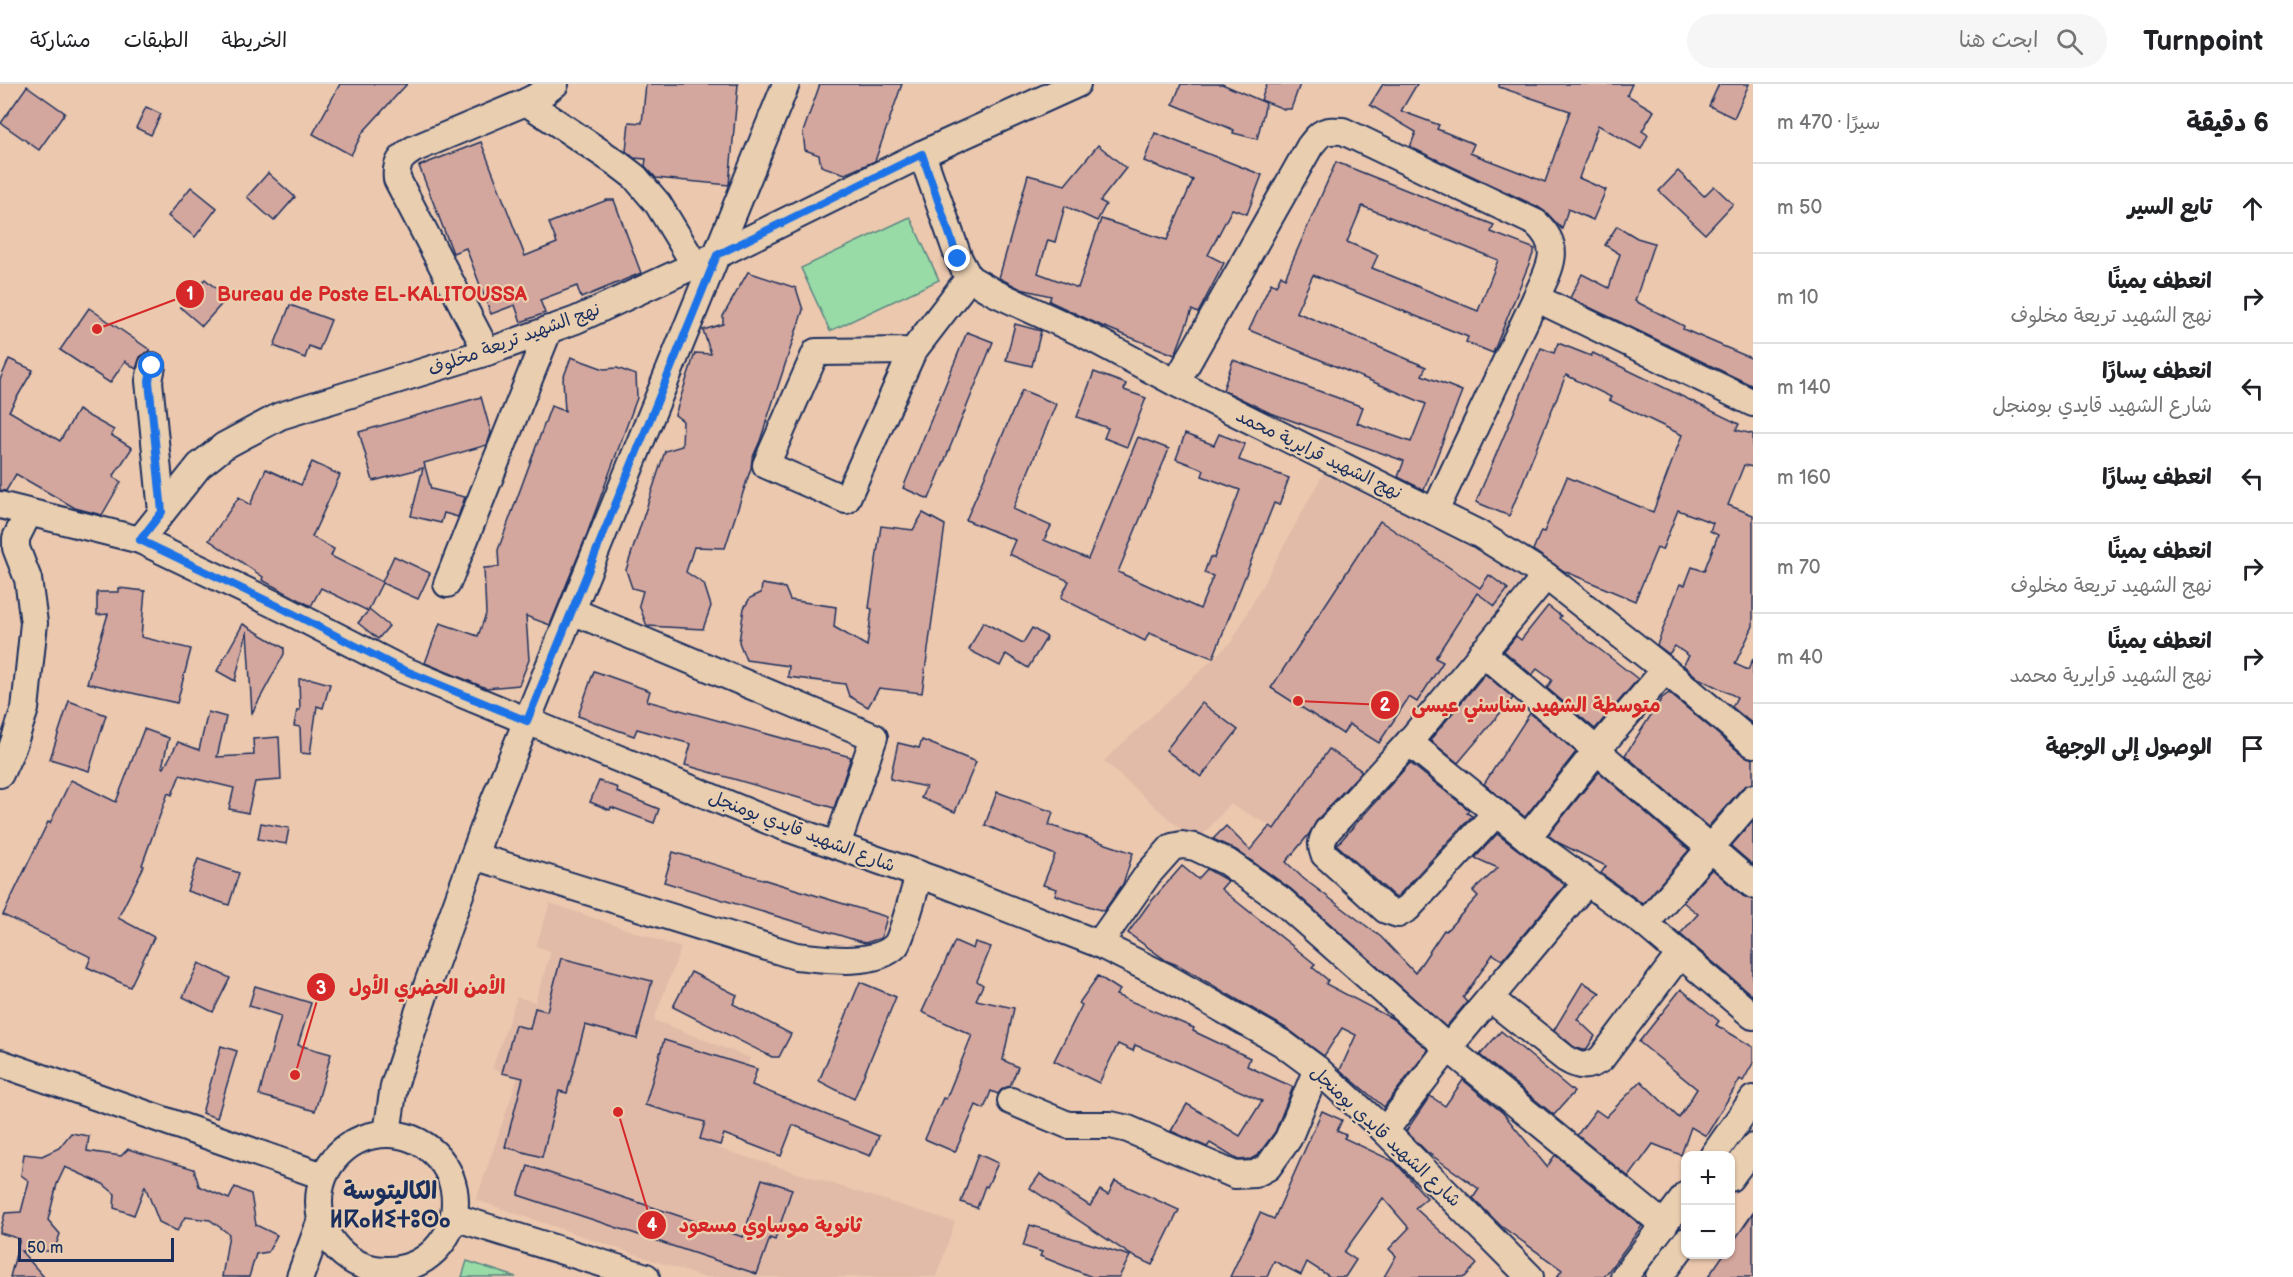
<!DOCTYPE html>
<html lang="ar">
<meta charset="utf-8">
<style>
:root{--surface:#fff;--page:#f6f6f6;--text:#202124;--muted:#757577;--line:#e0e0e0}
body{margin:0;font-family:"Balsamiq Sans","Playpen Sans Arabic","Noto Sans Tifinagh",sans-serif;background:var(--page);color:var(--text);direction:rtl}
.controls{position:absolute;right:18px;bottom:18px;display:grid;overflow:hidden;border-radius:12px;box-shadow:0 2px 4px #0004}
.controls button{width:54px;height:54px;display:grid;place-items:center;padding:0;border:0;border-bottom:2px solid var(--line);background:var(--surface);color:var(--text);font:30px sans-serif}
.scale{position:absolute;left:18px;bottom:15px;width:156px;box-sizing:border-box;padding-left:6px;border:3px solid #1b2f5e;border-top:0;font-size:16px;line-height:21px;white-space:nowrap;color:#1b2f5e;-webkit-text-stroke:4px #e9ceb0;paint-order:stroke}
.stop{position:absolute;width:18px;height:18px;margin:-14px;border:4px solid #1a73e8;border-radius:50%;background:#fff}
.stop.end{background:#1a73e8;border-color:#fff;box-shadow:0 2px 6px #0008}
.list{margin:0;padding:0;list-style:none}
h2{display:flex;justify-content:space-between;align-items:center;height:78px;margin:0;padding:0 24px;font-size:26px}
h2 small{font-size:20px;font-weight:400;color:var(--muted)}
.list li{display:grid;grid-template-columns:39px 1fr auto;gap:18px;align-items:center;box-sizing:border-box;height:90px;padding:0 24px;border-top:2px solid var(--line)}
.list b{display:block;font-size:22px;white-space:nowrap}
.list p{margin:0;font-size:20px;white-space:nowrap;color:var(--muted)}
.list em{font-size:20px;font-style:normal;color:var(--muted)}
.icon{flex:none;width:33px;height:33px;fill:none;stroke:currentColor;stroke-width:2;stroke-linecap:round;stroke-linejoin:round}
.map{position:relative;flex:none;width:1753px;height:1193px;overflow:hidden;direction:ltr}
header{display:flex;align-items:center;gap:36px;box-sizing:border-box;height:84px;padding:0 30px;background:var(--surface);border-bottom:2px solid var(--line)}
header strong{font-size:28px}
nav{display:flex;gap:33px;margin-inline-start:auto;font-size:21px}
.search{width:420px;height:54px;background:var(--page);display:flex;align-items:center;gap:15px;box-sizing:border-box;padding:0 21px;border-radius:33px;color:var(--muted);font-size:22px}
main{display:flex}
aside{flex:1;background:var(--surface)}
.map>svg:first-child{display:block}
.built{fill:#e1bba8}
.green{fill:#98dba6;stroke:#5a8582;stroke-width:1.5}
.building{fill:#d4a79e;stroke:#1b2f5e;stroke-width:1.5;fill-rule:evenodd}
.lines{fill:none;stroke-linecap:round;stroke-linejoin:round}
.minor-casing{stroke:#1b2f5e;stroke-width:30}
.minor{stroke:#e9ceb0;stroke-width:26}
.route{stroke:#1a73e8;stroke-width:8}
.labels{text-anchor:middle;stroke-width:4.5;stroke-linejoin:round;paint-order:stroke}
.street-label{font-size:18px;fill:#1b2f5e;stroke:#e9ceb0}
.district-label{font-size:24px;font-weight:bold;fill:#1b2f5e;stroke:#e9ceb0}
.leader{fill:none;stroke:#d62828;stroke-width:2}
.callout-dot{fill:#d62828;stroke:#e9ceb0;stroke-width:2}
.mark-label{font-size:18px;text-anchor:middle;font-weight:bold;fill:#fff}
.callout-label{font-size:20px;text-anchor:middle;font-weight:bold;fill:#d62828;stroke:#e9ceb0;stroke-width:4.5;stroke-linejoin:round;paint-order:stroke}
</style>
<header>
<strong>Turnpoint</strong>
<div class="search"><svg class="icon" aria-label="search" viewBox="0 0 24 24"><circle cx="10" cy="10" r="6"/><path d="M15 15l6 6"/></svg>ابحث هنا</div>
<nav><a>الخريطة</a><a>الطبقات</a><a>مشاركة</a></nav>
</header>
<main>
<aside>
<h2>6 دقيقة<small>سيرًا · 470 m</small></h2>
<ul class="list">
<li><svg class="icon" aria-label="ahead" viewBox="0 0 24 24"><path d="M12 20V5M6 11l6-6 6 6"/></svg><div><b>تابع السير</b></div><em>50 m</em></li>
<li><svg class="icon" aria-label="right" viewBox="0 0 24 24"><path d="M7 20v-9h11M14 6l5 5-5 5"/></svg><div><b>انعطف يمينًا</b><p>نهج الشهيد تريعة مخلوف</p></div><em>10 m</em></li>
<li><svg class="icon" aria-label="left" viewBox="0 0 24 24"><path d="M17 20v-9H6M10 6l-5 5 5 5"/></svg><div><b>انعطف يسارًا</b><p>شارع الشهيد قايدي بومنجل</p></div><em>140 m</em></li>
<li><svg class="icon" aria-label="left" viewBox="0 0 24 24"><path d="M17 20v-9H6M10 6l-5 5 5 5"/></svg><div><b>انعطف يسارًا</b></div><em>160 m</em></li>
<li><svg class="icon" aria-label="right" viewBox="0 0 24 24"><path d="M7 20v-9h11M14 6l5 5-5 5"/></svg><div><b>انعطف يمينًا</b><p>نهج الشهيد تريعة مخلوف</p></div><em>70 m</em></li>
<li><svg class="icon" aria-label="right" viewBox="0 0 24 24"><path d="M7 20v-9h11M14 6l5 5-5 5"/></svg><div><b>انعطف يمينًا</b><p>نهج الشهيد قرايرية محمد</p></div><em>40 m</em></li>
<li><svg class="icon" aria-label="arrive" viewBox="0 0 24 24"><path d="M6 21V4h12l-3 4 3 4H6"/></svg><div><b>الوصول إلى الوجهة</b></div></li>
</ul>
</aside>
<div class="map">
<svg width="1753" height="1193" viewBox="0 0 1753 1193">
<rect width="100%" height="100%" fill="#ecc8ae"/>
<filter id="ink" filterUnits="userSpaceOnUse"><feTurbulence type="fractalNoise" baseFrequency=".0167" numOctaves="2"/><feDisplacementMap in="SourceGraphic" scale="12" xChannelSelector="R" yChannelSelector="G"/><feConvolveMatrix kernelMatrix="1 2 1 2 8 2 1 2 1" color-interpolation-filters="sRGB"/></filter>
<g filter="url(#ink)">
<g class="built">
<polygon points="1323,390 1528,492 1311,763 1230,720 1196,759 1104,677 1232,557"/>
<polygon points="550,819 681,864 654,936 750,974 717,1064 955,1138 936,1193 702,1193 476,1116 518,993 492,985 517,913 535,918 551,867 536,862"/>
</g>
<g class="green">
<polygon points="910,133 939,196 830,247 801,184"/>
<polygon points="467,1177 516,1193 462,1193"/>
</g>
<g class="building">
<polygon points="340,0 407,0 363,48 351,71 313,50"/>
<polygon points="646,0 738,0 729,101 656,94 645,82 646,75 634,74 626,67 629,38 642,39"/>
<polygon points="820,0 902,0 875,77 845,90 821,82 819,71 805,66 803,48"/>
<polygon points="1181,0 1222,0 1266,19 1257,55 1233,49 1234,46 1173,20"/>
<polygon points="1267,0 1300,0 1291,25 1284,25 1261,16"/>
<polygon points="1383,0 1417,0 1401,27 1439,41 1437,45 1474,60 1470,69 1545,98 1570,27 1499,3 1499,0 1632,0 1627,11 1654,27 1642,47 1648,51 1641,65 1598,41 1579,94 1606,106 1593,136 1568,125 1562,145 1547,129 1538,123 1410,63 1416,48 1370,21"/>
<polygon points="1719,0 1749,0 1734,34 1709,22"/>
<polygon points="27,2 65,29 39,66 1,39"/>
<polygon points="146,23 161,30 151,51 136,44"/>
<polygon points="1155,49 1262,91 1247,130 1232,125 1208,171 1224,179 1198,229 1192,226 1175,271 1102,242 1049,217 1051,212 1021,205 999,194 1028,91 1065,101 1098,61 1126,84 1100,117 1106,120 1097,137 1065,122 1055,158 1048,156 1038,189 1078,204 1101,135 1167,156 1193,96 1144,77"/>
<polygon points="481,58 525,172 557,159 549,139 607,116 614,116 641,189 581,214 577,202 540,216 545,229 521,238 515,221 491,230 466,164 453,169 419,82"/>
<path d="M1336,78L1494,141L1491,148L1535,165L1493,269L1466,258L1468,253L1313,191L1296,228L1426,283L1422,291L1462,307L1424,406L1398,393L1404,377L1268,328L1223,306L1233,276L1363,323L1357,339L1411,358L1426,320L1249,246L1271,199L1276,202L1281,191L1285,194ZM1362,122L1498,176L1478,227L1372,184L1378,171L1347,158Z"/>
<polygon points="1678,87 1704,112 1714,102 1733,120 1705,150 1659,107"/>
<polygon points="268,89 295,113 274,137 247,113"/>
<polygon points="191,103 217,124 195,153 168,132"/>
<polygon points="1617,142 1637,154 1654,159 1635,217 1684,242 1683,245 1753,275 1753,302 1570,214 1582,190 1609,204 1620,170 1605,161"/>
<polygon points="748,188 796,204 803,226 760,357 752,375 751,384 725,464 694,463 686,488 704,500 711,522 703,545 647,542 639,521 643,507 632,504 626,486 665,367 682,362 683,337 675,331 695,269 711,270 703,246 723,240 723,232"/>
<polygon points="205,195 227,214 202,242 180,223"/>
<polygon points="290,221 331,236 319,266 309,262 305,274 274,262"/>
<polygon points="89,224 150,266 140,273 136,285 125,277 110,299 60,266"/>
<polygon points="1015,240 1041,247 1032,282 1006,276"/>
<polygon points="967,248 993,258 929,415 903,404"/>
<polygon points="1558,259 1591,272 1593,269 1739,340 1736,346 1753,350 1753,383 1744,381 1728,421 1753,431 1753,542 1735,580 1748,586 1753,575 1753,640 1732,623 1737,613 1698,594 1683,581 1689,572 1675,562 1669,570 1657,561 1680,500 1685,501 1692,483 1704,487 1718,451 1710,447 1713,439 1678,426 1662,466 1657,464 1635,517 1564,487 1533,466 1541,447 1544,448 1567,393 1653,428 1682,351 1609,316 1611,313 1566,291 1509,432 1476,418 1541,264 1554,269"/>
<polygon points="571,273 604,285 617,284 636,291 637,314 587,450 550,541 526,532 529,576 519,601 486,604 425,579 440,539 478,552 486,530 484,484 499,483 498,466 551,322 565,327 563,295"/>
<polygon points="9,275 33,286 9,327 60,357 78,326 114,346 111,351 132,364 113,393 121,398 102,431 75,424 16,390 6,407 0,406 0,296"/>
<polygon points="1094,288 1126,300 1124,306 1146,314 1127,363 1104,354 1108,344 1077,333"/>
<polygon points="1022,306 1056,320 1013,425 1051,442 1044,456 1088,475 1138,353 1169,365 1118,488 1200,525 1213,492 1204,489 1210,473 1214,474 1240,406 1202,392 1204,386 1176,375 1185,350 1214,361 1219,350 1245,360 1239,376 1289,394 1279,421 1274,419 1213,574 1149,549 1145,557 1061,514 1069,497 1009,470 1015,456 966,436"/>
<polygon points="481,313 491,349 487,361 424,379 431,405 465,413 458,433 444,429 441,439 411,432 423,384 373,397 359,348"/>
<polygon points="312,378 340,391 312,453 334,465 331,472 382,498 394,472 430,489 418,515 382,499 368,527 321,504 311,522 262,496 263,493 209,456 239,413 250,421 266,385 301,401"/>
<polygon points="923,429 945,441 922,609 879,604 868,623 849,612 845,600 788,593 789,582 746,576 739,558 744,524 750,514 761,509 762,500 785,504 790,516 836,523 834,543 867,562 872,525 869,524 881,442 913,446"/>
<polygon points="1380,437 1480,504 1489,491 1508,505 1495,522 1477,509 1435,574 1443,578 1417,618 1409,613 1379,659 1349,640 1343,650 1271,604"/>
<polygon points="119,504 145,507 141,553 191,565 177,619 87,599 108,530 97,531 97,508 119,508"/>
<polygon points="1548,522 1561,532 1559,534 1638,595 1595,645 1547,604 1552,596 1537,585 1532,591 1504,567 1516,552 1521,556"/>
<polygon points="369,526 389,542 378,555 358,539"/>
<polygon points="983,538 1023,559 1032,544 1047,553 1028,584 1006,570 1000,582 969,566"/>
<polygon points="243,540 284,564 284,570 252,629 247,547 235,597 217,587"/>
<polygon points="594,587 650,607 647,617 851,673 834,724 685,681 691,660 637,645 634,652 578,632"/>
<polygon points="1485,590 1513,614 1458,679 1430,656"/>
<polygon points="299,595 312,595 330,600 323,624 317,622 310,670 301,669 300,643 294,642 297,626 300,626"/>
<polygon points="1669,609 1743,671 1753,675 1753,699 1742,704 1708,743 1625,671 1662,614"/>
<polygon points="69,617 106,631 89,687 50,675"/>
<polygon points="1202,619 1238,646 1201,693 1166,666"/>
<polygon points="208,628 226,633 217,673 254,671 253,655 279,653 281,696 255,698 248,729 229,725 234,704 180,691 172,711 168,709 142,781 144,782 118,834 154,853 130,903 87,883 91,873 3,831 48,738 50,739 71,696 116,718 144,645 169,654 162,683 164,684 178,658 199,666"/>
<polygon points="1530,629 1576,668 1525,733 1484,700"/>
<polygon points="922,656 976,678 955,728 921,714 926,703 890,695 898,659 919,664"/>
<polygon points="1329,665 1362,687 1317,736 1309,750 1286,778 1304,795 1381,853 1415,889 1444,846 1446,847 1478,812 1473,807 1498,784 1475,774 1497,750 1565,801 1502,876 1493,870 1463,914 1467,918 1446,943 1291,805 1236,766 1213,755 1226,742 1250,766 1270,742 1274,745"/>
<polygon points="1410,679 1469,726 1467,729 1472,732 1396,814 1337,761"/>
<polygon points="1599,688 1689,766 1643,820 1601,789 1606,782 1559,759 1548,751"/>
<polygon points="599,697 618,704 617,708 659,725 654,739 611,723 610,726 590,718"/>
<polygon points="997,708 1053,728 1049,741 1133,769 1123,800 1104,827 1055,811 1057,805 1043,801 1055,771 985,741"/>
<polygon points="1753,737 1753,781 1731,762"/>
<polygon points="261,739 289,744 286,760 258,755"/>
<polygon points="673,768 887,833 881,854 865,859 664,798"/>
<polygon points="198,775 239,789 229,821 187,807"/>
<polygon points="1182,782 1198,795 1207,785 1228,797 1221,805 1315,880 1312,883 1328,896 1326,900 1393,935 1428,966 1384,1023 1340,986 1356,951 1342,944 1324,972 1289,946 1180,882 1167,877 1128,849 1148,821"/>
<polygon points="1712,785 1743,812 1753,816 1753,912 1680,850 1698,830 1683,818"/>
<polygon points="955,857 973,865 975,858 991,863 977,897 983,901 976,916 1014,924 1003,976 1018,983 1010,1002 1002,1005 998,1010 991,1007 984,1025 976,1021 955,1068 925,1055 943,1014 946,1015 972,951 922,928"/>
<polygon points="561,874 652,897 637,955 585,941 567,1009 559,1007 542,1073 505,1063 523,994 502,989 515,941 530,945 535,924 547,927"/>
<polygon points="199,879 230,894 213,928 183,913"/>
<polygon points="691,888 737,911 733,920 791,950 779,973 772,973 673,923"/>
<polygon points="1098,892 1120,906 1116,911 1194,944 1193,947 1250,974 1247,982 1293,1003 1275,1048 1258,1071 1251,1075 1238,1076 1210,1059 1207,1063 1171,1047 1187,1020 1240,1052 1262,1017 1179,979 1135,961 1133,967 1118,960 1099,999 1054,977 1082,921 1079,919"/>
<polygon points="860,898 896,913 854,1015 819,997"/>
<polygon points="1583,898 1600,909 1577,935 1595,952 1586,966 1583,966 1574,963 1554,946"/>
<polygon points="255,902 311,919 298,961 331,970 315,1027 259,1011 281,932 249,922"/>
<polygon points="1681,905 1719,937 1716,941 1753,963 1753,979 1743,997 1740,995 1706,1052 1691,1043 1681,1071 1653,1060 1629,1093 1577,1051 1596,1026 1606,1033 1641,997 1679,1034 1697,1005 1639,958"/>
<polygon points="1501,947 1574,1008 1554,1031 1480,971"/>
<polygon points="664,956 757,985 752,1001 879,1052 870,1072 793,1041 781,1072 724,1050 720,1061 700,1055 705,1038 645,1021"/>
<polygon points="221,962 237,967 217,1034 202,1029"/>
<polygon points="1463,996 1503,1029 1547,1083 1555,1071 1642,1142 1604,1193 1557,1193 1562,1186 1501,1142 1473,1114 1479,1105 1427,1068 1406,1047 1430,1012 1445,1022"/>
<polygon points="1322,1027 1342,1036 1337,1047 1346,1051 1344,1054 1395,1078 1427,1114 1415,1124 1477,1180 1465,1193 1384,1193 1396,1172 1389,1165 1409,1144 1383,1114 1344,1168 1356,1176 1345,1193 1330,1193 1307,1178 1301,1191 1274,1177 1267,1193 1230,1193 1260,1129 1274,1135"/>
<polygon points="71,1049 89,1052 87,1067 121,1072 128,1065 194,1085 199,1102 229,1115 235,1103 251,1110 256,1141 277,1151 268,1168 256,1170 249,1193 222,1193 229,1150 210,1136 185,1133 177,1147 159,1138 145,1102 134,1131 114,1124 115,1110 103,1100 65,1083 57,1100 48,1136 60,1150 54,1167 21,1167 44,1193 10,1193 20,1155 0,1149 0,1147 5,1129 21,1128 29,1097 21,1091 24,1070 42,1072 59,1064"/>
<polygon points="978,1070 998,1079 987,1103 985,1102 977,1124 961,1118"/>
<polygon points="528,1082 743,1153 762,1095 792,1105 775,1156 770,1154 757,1190 518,1111"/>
<polygon points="1040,1090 1090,1122 1100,1106 1108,1111 1115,1097 1179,1126 1152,1181 1131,1171 1030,1104"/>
<polygon points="1753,1129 1753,1193 1708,1193 1724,1170 1731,1170 1731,1161"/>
<polygon points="1030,1141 1130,1172 1119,1193 1092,1193 1040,1172 1042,1168 1023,1162"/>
</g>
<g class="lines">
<g class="minor-casing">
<g id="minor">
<polyline points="526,18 618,80 635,93 658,120 695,181"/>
<polyline points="922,70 959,175 969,194 995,209 1086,251 1176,299 1479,450 1546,492 1665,586 1753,660"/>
<polyline points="1536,214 1753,319"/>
<polyline points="913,267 846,416 766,381 816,268 913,267 969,194"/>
<path d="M487,268L397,95C395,79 402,72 414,65L526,18L542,10L555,0"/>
<polyline points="152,282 149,297 162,428"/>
<path d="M1176,299L1310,62C1322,47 1323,46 1343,47L1536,139C1564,165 1549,184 1536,214L1435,427"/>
<polyline points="0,421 140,456 282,524 399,584 779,741 937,797 1099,860 1166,893 1282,959 1317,985 1385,1047 1530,1193"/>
<polyline points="140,456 199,382 224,362 280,332 487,268 576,236 717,171 922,70 1077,0"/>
<polyline points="447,500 549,245"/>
<polyline points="572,527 874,653 837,761"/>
<polyline points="1482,568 1753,801"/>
<polyline points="1409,658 1527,754 1645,840 1753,932"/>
<polyline points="0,690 12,664 25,625 34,539 28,495 16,464 16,454 28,430"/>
<path d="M1496,729L1408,824L1398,830L1386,826L1324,770C1320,760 1322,755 1328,746L1409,658L1546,492"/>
<polyline points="1527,754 1597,666 1665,586"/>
<path d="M474,772L796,872C823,875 876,883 896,861C901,855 916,802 919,790"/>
<polyline points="1645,840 1753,714"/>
<polyline points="1099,860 1148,790 1172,763 1182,761 1195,763 1227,778 1281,816 1448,964 1664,1141"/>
<path d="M1491,915L1566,975C1579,983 1587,984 1601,975L1680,870"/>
<polyline points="0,979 323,1092"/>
<polyline points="1011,1017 1068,1041 1111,1041 1128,1045 1235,1091 1255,1090 1268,1083 1288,1055 1317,985"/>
<polyline points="1385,1047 1448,964 1587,798"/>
<polyline points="387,1049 394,1002 428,899 489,730 786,0"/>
<circle cx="387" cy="1118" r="68"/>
<polyline points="1713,1072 1753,1015"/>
<polyline points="1730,1094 1753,1063"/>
<polyline points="454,1133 646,1193"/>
<polyline points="300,1193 321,1136"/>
<polyline points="1624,1193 1686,1111"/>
<polyline points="1659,1193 1686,1157"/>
</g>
</g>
<use href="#minor" class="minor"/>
</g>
</g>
<g class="lines" filter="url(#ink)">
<polyline class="route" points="152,282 149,297 162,428 140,456 282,524 399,584 527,637 717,171 922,70 958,175"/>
</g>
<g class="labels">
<g class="street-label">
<text transform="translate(514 255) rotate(-20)" y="6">نهج الشهيد تريعة مخلوف</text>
<text transform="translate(1319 370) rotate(26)" y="6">نهج الشهيد قرايرية محمد</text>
<text transform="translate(802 747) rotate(21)" y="6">شارع الشهيد قايدي بومنجل</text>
<text transform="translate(1386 1052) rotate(43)" y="6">شارع الشهيد قايدي بومنجل</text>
</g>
<g class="district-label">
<text x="390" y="1115">الكاليتوسة<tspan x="390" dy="28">ⵍⴽⴰⵍⵉⵜⵓⵙⴰ</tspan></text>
</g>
</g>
<path class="leader" d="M97 245L190 210M1298 617L1385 621M295 991L321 903M618 1028L652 1141"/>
<g class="callout-dot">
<circle cx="97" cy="245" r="6"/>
<circle cx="1298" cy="617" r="6"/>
<circle cx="295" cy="991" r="6"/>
<circle cx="618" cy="1028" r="6"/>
<circle cx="190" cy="210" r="15"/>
<circle cx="1385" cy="621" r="15"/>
<circle cx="321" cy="903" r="15"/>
<circle cx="652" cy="1141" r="15"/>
</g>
<g class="mark-label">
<text x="190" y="216">1</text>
<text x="1385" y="627">2</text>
<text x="321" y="910">3</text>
<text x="652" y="1147">4</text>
</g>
<g class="callout-label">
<text x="372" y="217">Bureau de Poste EL-KALITOUSSA</text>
<text x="1536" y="628">متوسطة الشهيد سناسني عيسى</text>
<text x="427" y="910">الأمن الحضري الأول</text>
<text x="770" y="1148">ثانوية موساوي مسعود</text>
</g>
</svg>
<div class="controls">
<button>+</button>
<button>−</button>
</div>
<div class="scale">50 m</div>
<div class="stop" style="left:152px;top:282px"></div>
<div class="stop end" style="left:958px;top:175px"></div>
</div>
</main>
